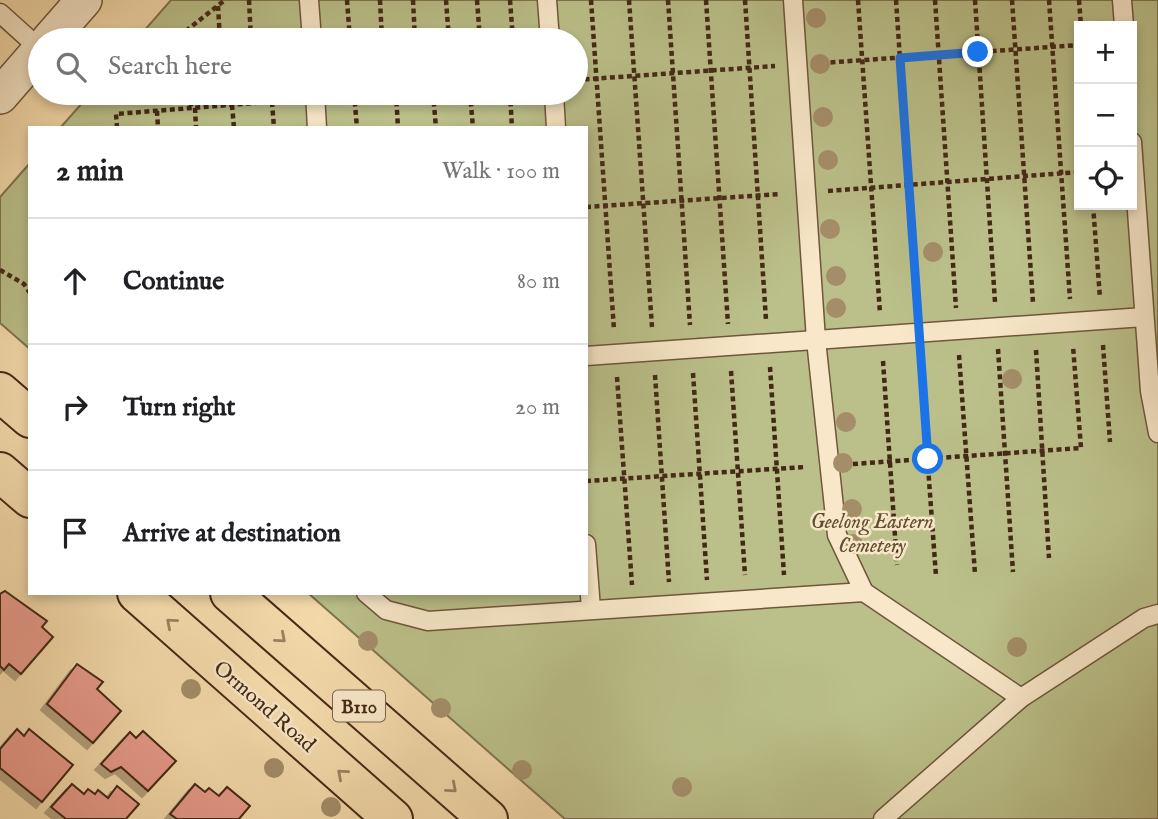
<!DOCTYPE html>
<meta charset="utf-8">
<style>
:root{--surface:#fff;--page:#f2f2f2;--text:#202124;--muted:#757577;--line:#e0e0e0}
body{margin:0;font-family:"IM FELL English",serif;background:var(--page);color:var(--text)}
.controls{position:absolute;right:21px;top:21px;display:grid;overflow:hidden;border-radius:0px;box-shadow:0 4px 10px #0003}
.controls button{width:63px;height:63px;display:grid;place-items:center;padding:0;border:0;border-bottom:2px solid var(--line);background:var(--surface);color:var(--text);font:35px sans-serif}
.stop{position:absolute;width:21px;height:21px;margin:-16px;border:5px solid #1a73e8;border-radius:50%;background:#fff}
.stop.end{background:#1a73e8;border-color:#fff;box-shadow:0 2px 7px #0008}
.list{margin:0;padding:0;list-style:none}
h2{display:flex;justify-content:space-between;align-items:center;height:91px;margin:0;padding:0 28px;font-size:30px}
h2 small{font-size:23px;font-weight:400;color:var(--muted)}
.list li{display:grid;grid-template-columns:46px 1fr auto;gap:21px;align-items:center;box-sizing:border-box;height:126px;padding:0 28px;border-top:2px solid var(--line)}
.list b{display:block;font-size:26px;white-space:nowrap}
.list em{font-size:23px;font-style:normal;color:var(--muted)}
.icon{flex:none;width:38px;height:38px;fill:none;stroke:currentColor;stroke-width:2;stroke-linecap:round;stroke-linejoin:round}
.map{position:relative;flex:none;width:1158px;height:819px;overflow:hidden}
.search{position:absolute;background:var(--surface);box-shadow:0 4px 10px #0003;left:28px;top:28px;width:560px;height:77px;display:flex;align-items:center;gap:18px;box-sizing:border-box;padding:0 24px;border-radius:38px;color:var(--muted);font-size:26px}
.panel{position:absolute;background:var(--surface);box-shadow:0 4px 10px #0003;left:28px;top:126px;width:560px;height:469px;border-radius:0px}
.map>svg:first-child{display:block}
.green{fill:#bbc08a;stroke:#7f7450;stroke-width:2;fill-rule:evenodd}
.building{fill:#e89b8b;stroke:#432915;stroke-width:2;filter:url(#shadow)}
.lines{fill:none;stroke-linecap:round;stroke-linejoin:round}
.lane-casing{stroke:#70563b;stroke-width:21}
.street-casing{stroke:#70563b;stroke-width:38}
.highway-casing{stroke:#432915;stroke-width:42}
.path{stroke:#432915;stroke-width:4.5;stroke-dasharray:5 3.5;stroke-linecap:butt}
.lane{stroke:#f8e8c9;stroke-width:18}
.street{stroke:#f8e8c9;stroke-width:35}
.highway{stroke:#f5dbac;stroke-width:38}
.tree{fill:#a48e69}
.oneway{stroke:#9c8260}
.route{stroke:#1a73e8;stroke-width:9}
.labels{text-anchor:middle;stroke-width:5;stroke-linejoin:round;paint-order:stroke}
.shield{fill:#f8e8c9;stroke:#79624b;stroke-width:2}
.shield-label{font-size:19px;font-weight:bold;fill:#432915}
.park-label{font-size:21px;font-style:italic;fill:#614f32;stroke:#f8e8c9}
.street-label{font-size:21px;fill:#432915;stroke:#f8e8c9}
</style>
<div class="map">
<svg width="1158" height="819" viewBox="0 0 1158 819">
<defs>
<filter id="shadow"><feDropShadow dx="-6" dy="6" stdDeviation="0" flood-color="#0004"/></filter>
</defs>
<rect width="100%" height="100%" fill="#f5dbac"/>
<filter id="stains"><feTurbulence type="fractalNoise" baseFrequency=".00286" numOctaves="4"/><feColorMatrix values="0 0 0 0 .2 0 0 0 0 .09 0 0 0 0 .02 0 0 0 .5 -.17"/></filter>
<radialGradient id="worn" r=".72"><stop offset=".6" stop-color="#630" stop-opacity="0"/><stop offset="1" stop-color="#630" stop-opacity=".3"/></radialGradient>
<g class="green">
<path d="M171,0H1158V819H565L308,593H586V128H60L91,93H576V40H136ZM1079,26H1132V205H1079Z"/>
<polygon points="30,163 30,349 0,323 0,197"/>
</g>
<g class="building">
<polygon points="5,591 47,621 42,627 53,637 21,674 9,664 4,670 0,666 0,594"/>
<polygon points="77,664 103,682 97,689 121,711 93,743 47,704"/>
<polygon points="17,729 24,736 29,729 73,765 42,802 0,768 0,749"/>
<polygon points="143,731 176,761 148,791 121,767 111,772 101,764 130,732 136,738"/>
<polygon points="72,784 84,794 88,789 95,794 98,790 108,798 117,786 139,804 126,819 66,819 51,807"/>
<polygon points="195,784 205,792 209,788 219,796 227,787 250,806 239,819 177,819 170,814"/>
</g>
<g class="lines">
<g class="lane-casing">
<g id="lane">
<polyline points="309,0 312,40"/>
<polyline points="547,0 550,40"/>
<polyline points="793,0 816,340 837,535 864,592 1021,698"/>
<polyline points="1122,0 1124,26"/>
<polyline points="0,13 40,49"/>
<polyline points="315,93 317,128"/>
<polyline points="554,93 556,128"/>
<polyline points="1132,142 1150,391 1158,433"/>
<polyline points="586,356 1144,317"/>
<polyline points="586,544 591,609"/>
<polyline points="366,593 386,610 428,621 864,592"/>
<polyline points="883,819 1021,698 1144,618 1158,614"/>
</g>
</g>
<g class="street-casing">
<g id="street">
<polyline points="49,40 84,0"/>
<polyline points="0,96 40,50"/>
</g>
</g>
<g class="highway-casing">
<g id="highway">
<polyline points="0,392 30,418"/>
<polyline points="0,472 30,498"/>
<polyline points="137,593 393,819"/>
<polyline points="230,593 488,819"/>
</g>
</g>
<g class="path">
<polyline points="249,0 251,40"/>
<polyline points="347,0 350,40"/>
<polyline points="380,0 382,40"/>
<polyline points="413,0 415,40"/>
<polyline points="446,0 449,40"/>
<polyline points="477,0 480,40"/>
<polyline points="510,0 513,40"/>
<polyline points="591,0 614,330"/>
<polyline points="629,0 652,327"/>
<polyline points="668,0 690,325"/>
<polyline points="706,0 728,324"/>
<polyline points="745,0 766,320"/>
<polyline points="858,0 880,313"/>
<polyline points="896,0 917,310"/>
<polyline points="935,0 956,308"/>
<polyline points="975,0 995,302"/>
<polyline points="1012,0 1033,303"/>
<polyline points="1049,0 1070,299"/>
<polyline points="1079,0 1081,26"/>
<polyline points="218,6 220,40"/>
<polyline points="187,40 187,30 225,0"/>
<polyline points="822,63 1079,45"/>
<polyline points="576,80 775,66"/>
<polyline points="190,93 191,108"/>
<polyline points="223,93 224,106"/>
<polyline points="254,93 255,104"/>
<polyline points="354,93 357,128"/>
<polyline points="396,93 398,128"/>
<polyline points="433,93 436,128"/>
<polyline points="470,93 473,128"/>
<polyline points="510,93 512,128"/>
<polyline points="339,97 398,93"/>
<polyline points="272,102 274,128"/>
<polyline points="232,105 234,128"/>
<polyline points="195,108 196,128"/>
<polyline points="157,111 158,128"/>
<polyline points="117,128 116,114 292,100"/>
<polyline points="828,191 1079,172"/>
<polyline points="1093,205 1100,298"/>
<polyline points="586,207 781,194"/>
<polyline points="0,270 24,284 30,293"/>
<polyline points="1103,345 1110,442"/>
<polyline points="998,349 1013,572"/>
<polyline points="1036,350 1049,558"/>
<polyline points="959,355 975,574"/>
<polyline points="920,357 936,576"/>
<polyline points="883,361 897,565"/>
<polyline points="770,367 784,575"/>
<polyline points="731,371 745,575"/>
<polyline points="693,373 707,580"/>
<polyline points="655,375 669,582"/>
<polyline points="617,377 632,585"/>
<polyline points="853,464 1081,448 1073,346"/>
<polyline points="586,481 805,467"/>
</g>
<use href="#lane" class="lane"/>
<use href="#street" class="street"/>
<use href="#highway" class="highway"/>
</g>
<g class="tree">
<circle cx="816" cy="18" r="10"/>
<circle cx="820" cy="64" r="10"/>
<circle cx="823" cy="117" r="10"/>
<circle cx="828" cy="160" r="10"/>
<circle cx="830" cy="229" r="10"/>
<circle cx="933" cy="252" r="10"/>
<circle cx="836" cy="276" r="10"/>
<circle cx="836" cy="308" r="10"/>
<circle cx="1012" cy="379" r="10"/>
<circle cx="846" cy="422" r="10"/>
<circle cx="843" cy="463" r="10"/>
<circle cx="852" cy="509" r="10"/>
<circle cx="853" cy="544" r="10"/>
<circle cx="368" cy="641" r="10"/>
<circle cx="1017" cy="647" r="10"/>
<circle cx="191" cy="689" r="10"/>
<circle cx="441" cy="708" r="10"/>
<circle cx="274" cy="768" r="10"/>
<circle cx="522" cy="770" r="10"/>
<circle cx="682" cy="787" r="10"/>
<circle cx="331" cy="807" r="10"/>
</g>
<defs><path id="oneway-chevron" d="M-2-3.5L2.5 0L-2 3.5" fill="none" stroke-width="1.6" stroke-linecap="round" stroke-linejoin="round" transform="scale(1.75)"/></defs>
<g class="oneway">
<use href="#oneway-chevron" transform="translate(171 623) rotate(-139)"/>
<use href="#oneway-chevron" transform="translate(281 638) rotate(41)"/>
<use href="#oneway-chevron" transform="translate(342 774) rotate(-139)"/>
<use href="#oneway-chevron" transform="translate(452 788) rotate(41)"/>
</g>
<g class="lines">
<polyline class="route" points="928,459 900,58 978,52"/>
</g>
<g class="labels">
<rect class="shield" x="333" y="690.5" width="52" height="31" rx="5"/>
<g class="shield-label">
<text x="359" y="713">B110</text>
</g>
<g class="park-label">
<text x="872" y="528">Geelong Eastern<tspan x="872" dy="24">Cemetery</tspan></text>
</g>
<g class="street-label">
<text transform="translate(265 706) rotate(41)" y="7">Ormond Road</text>
</g>
</g>
<rect width="100%" height="100%" filter="url(#stains)"/>
<rect width="100%" height="100%" fill="url(#worn)"/>
</svg>
<div class="controls">
<button>+</button>
<button>−</button>
<button><svg class="icon" aria-label="locate" viewBox="0 0 24 24"><circle cx="12" cy="12" r="6"/><path d="M12 2v4M12 18v4M2 12h4M18 12h4"/></svg></button>
</div>
<div class="stop" style="left:928px;top:459px"></div>
<div class="stop end" style="left:978px;top:52px"></div>
<div class="search"><svg class="icon" aria-label="search" viewBox="0 0 24 24"><circle cx="10" cy="10" r="6"/><path d="M15 15l6 6"/></svg>Search here</div>
<section class="panel">
<h2>2 min<small>Walk · 100 m</small></h2>
<ul class="list">
<li><svg class="icon" aria-label="ahead" viewBox="0 0 24 24"><path d="M12 20V5M6 11l6-6 6 6"/></svg><div><b>Continue</b></div><em>80 m</em></li>
<li><svg class="icon" aria-label="right" viewBox="0 0 24 24"><path d="M7 20v-9h11M14 6l5 5-5 5"/></svg><div><b>Turn right</b></div><em>20 m</em></li>
<li><svg class="icon" aria-label="arrive" viewBox="0 0 24 24"><path d="M6 21V4h12l-3 4 3 4H6"/></svg><div><b>Arrive at destination</b></div></li>
</ul>
</section>
</div>
